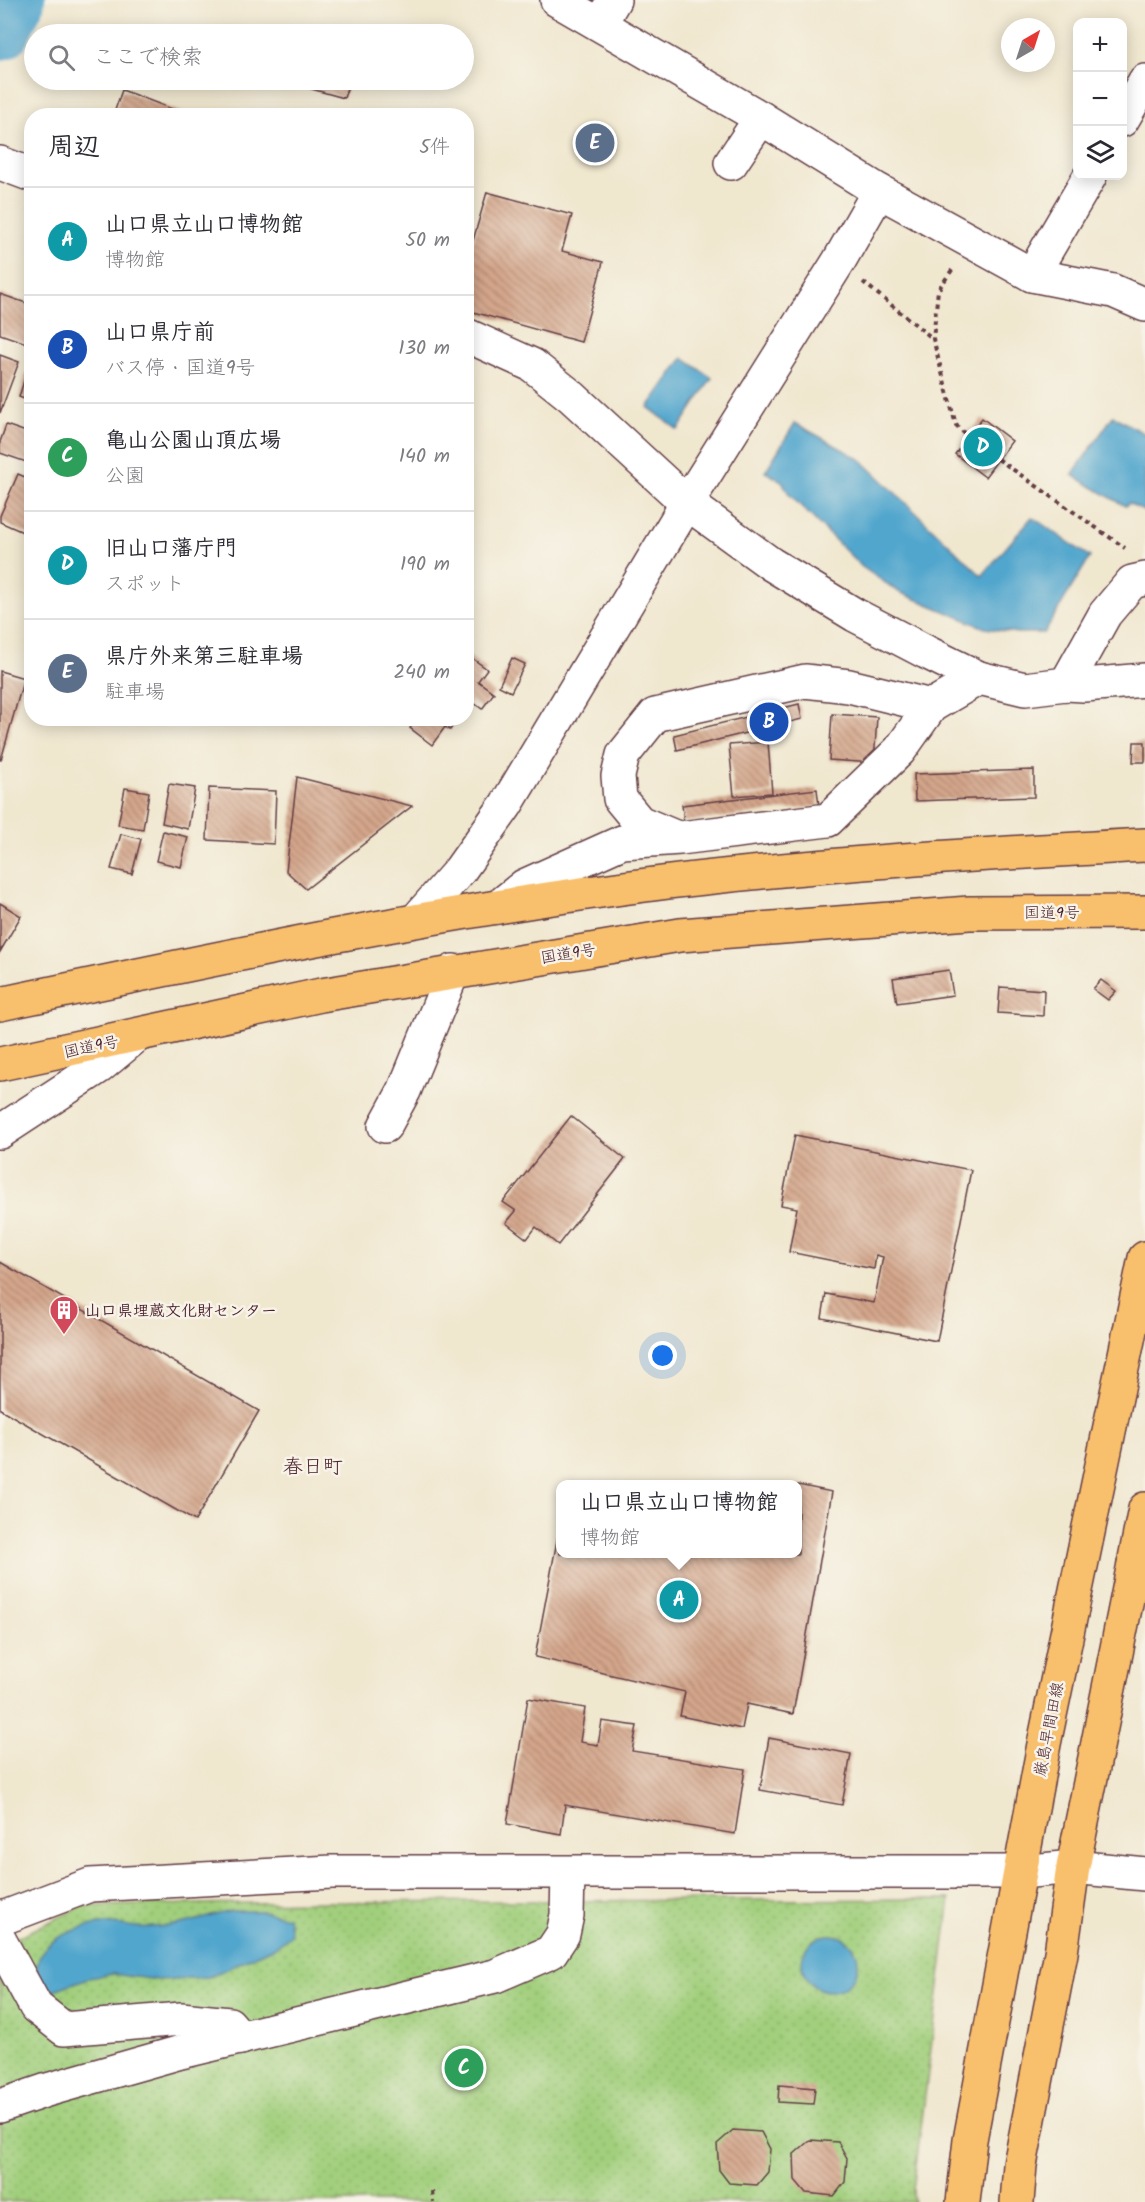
<!DOCTYPE html>
<html lang="ja">
<meta charset="utf-8">
<style>
:root{--surface:#fff;--page:#f2f2f3;--text:#2b2b33;--muted:#7c7c81;--line:#e1e1e2;--accent:#db2777}
body{margin:0;font-family:Kalam,"Klee One",sans-serif;background:var(--page);color:var(--text)}
.controls{position:absolute;right:18px;top:18px;display:grid;overflow:hidden;border-radius:12px;box-shadow:0 3px 15px #0003}
.controls button{width:54px;height:54px;display:grid;place-items:center;padding:0;border:0;border-bottom:2px solid var(--line);background:var(--surface);color:var(--text);font:30px sans-serif}
.compass{position:absolute;left:1001px;top:18px;width:54px;height:54px;border-radius:50%;background:var(--surface);box-shadow:0 3px 15px #0003;rotate:39deg}
.you{position:absolute;left:663px;top:1356px;width:21px;height:21px;margin:-15px;border:4px solid #fff;border-radius:50%;background:#1a73e8;box-shadow:0 0 0 9px #1a73e833}
.badge{display:grid;place-items:center;width:39px;height:39px;border-radius:50%;background:var(--accent);color:#fff;font-size:20px;font-weight:700}
.pin{position:absolute;translate:-50% -50%;border:3px solid #fff;box-shadow:0 2px 6px #0006}
.popup{position:absolute;left:556px;top:1480px;width:246px;height:78px;box-sizing:border-box;display:grid;place-content:center;border-radius:12px;background:var(--surface);filter:drop-shadow(0 2px 4px #0005);font-size:20px;white-space:nowrap;color:var(--muted)}
.popup b{font-size:22px;color:var(--text)}
.popup::after{content:'';position:absolute;left:50%;top:100%;margin-left:-12px;border:12px solid transparent;border-top-color:var(--surface)}
.list{margin:0;padding:0;list-style:none}
h2{display:flex;justify-content:space-between;align-items:center;height:78px;margin:0;padding:0 24px;font-size:26px}
h2 small{font-size:20px;font-weight:400;color:var(--muted)}
.list li{display:grid;grid-template-columns:39px 1fr auto;gap:18px;align-items:center;box-sizing:border-box;height:108px;padding:0 24px;border-top:2px solid var(--line)}
.list b{display:block;font-size:22px;white-space:nowrap}
.list p{margin:0;font-size:20px;white-space:nowrap;color:var(--muted)}
.list em{font-size:20px;font-style:normal;color:var(--muted)}
.icon{flex:none;width:33px;height:33px;fill:none;stroke:currentColor;stroke-width:2;stroke-linecap:round;stroke-linejoin:round}
.map{position:relative;flex:none;width:1145px;height:2202px;overflow:hidden}
.search{position:absolute;background:var(--surface);box-shadow:0 3px 15px #0003;left:24px;top:24px;width:450px;height:66px;display:flex;align-items:center;gap:15px;box-sizing:border-box;padding:0 21px;border-radius:33px;color:var(--muted);font-size:22px}
.panel{position:absolute;background:var(--surface);box-shadow:0 3px 15px #0003;left:24px;top:108px;width:450px;height:618px;border-radius:24px}
.map>svg:first-child{display:block}
.park{fill:url(#park-dots);stroke:#767754;stroke-width:1.5}
.water{fill:#51a6cd;stroke:#4e627c;stroke-width:1.5}
.lines{fill:none;stroke-linecap:round;stroke-linejoin:round}
.river{stroke:#51a6cd;stroke-width:62}
.building{fill:url(#building-back-hatch)}
.minor-casing{stroke:#633d44;stroke-width:36}
.major-casing{stroke:#633d44;stroke-width:36}
.highway-casing{stroke:#633d44;stroke-width:36}
.path{stroke:#633d44;stroke-width:4;stroke-dasharray:4.5 4.5;stroke-linecap:butt}
.minor{stroke:#fff;stroke-width:33}
.major{stroke:#f8bf6c;stroke-width:33}
.highway{stroke:#f8bf6c;stroke-width:33}
.labels{text-anchor:middle;stroke-width:5;stroke-linejoin:round;paint-order:stroke}
.street-label{font-size:16px;fill:#4a1f2b;stroke:#f7f3e8}
.poi-label{font-size:16px;font-weight:bold;fill:#4a1f2b;stroke:#f7f3e8;text-anchor:start}
.quarter-label{font-size:20px;fill:#4a1f2b;stroke:#f7f3e8}
</style>
<div class="map">
<svg width="1145" height="2202" viewBox="0 0 1145 2202">
<defs>
<pattern id="park-dots" width="8" height="8" patternUnits="userSpaceOnUse" patternTransform="scale(1.5)"><rect width="8" height="8" fill="#a1cf7c"/><path d="M2 2h.1M6 6h.1" fill="none" stroke="#8cb16b" stroke-width="1.8" stroke-linecap="round"/></pattern>
<pattern id="building-back-hatch" width="6" height="6" patternUnits="userSpaceOnUse" patternTransform="scale(1.5)"><rect width="6" height="6" fill="#d4a68b"/><path d="M-1 5l2 2M0 0l6 6M5-1l2 2" fill="none" stroke="#ae8772"/></pattern>
</defs>
<rect width="100%" height="100%" fill="#f7f3e8"/>
<filter id="ink" filterUnits="userSpaceOnUse"><feTurbulence type="fractalNoise" baseFrequency=".0167" numOctaves="2"/><feDisplacementMap in="SourceGraphic" scale="12" xChannelSelector="R" yChannelSelector="G"/><feConvolveMatrix kernelMatrix="1 2 1 2 8 2 1 2 1" color-interpolation-filters="sRGB"/></filter>
<filter id="wash" filterUnits="userSpaceOnUse"><feTurbulence type="fractalNoise" baseFrequency=".008" numOctaves="4" result="noise"/><feDisplacementMap in="SourceGraphic" scale="24" xChannelSelector="R" yChannelSelector="G"/><feGaussianBlur stdDeviation="1.35" result="paint"/><feColorMatrix in="noise" values="0 0 0 0 0 0 0 0 0 0 0 0 0 0 0 0 0 1.4 0 .05"/><feComposite in="paint" operator="in"/></filter>
<g filter="url(#wash)">
<rect width="100%" height="100%" fill="#f0e7cf"/>
<polygon class="park" points="950,1899 913,2190 914,2202 0,2202 0,1946 82,1906 308,1902"/>
<g class="water">
<polygon points="683,358 712,378 678,430 648,407"/>
<polygon points="1113,416 1145,434 1145,512 1129,503 1125,506 1072,475"/>
<polygon points="795,423 860,459 982,576 1032,517 1090,557 1044,633 1017,633 985,628 899,592 862,567 789,494 782,481 765,472"/>
<path d="M234,1911H262L288,1917L291,1934L276,1946L209,1977L158,1980L113,1974L88,1978L49,1992L37,1979C36,1969 37,1956 45,1948C58,1934 92,1922 112,1924C126,1925 139,1929 153,1927C164,1926 175,1926 185,1923C202,1920 217,1913 234,1911Z"/>
<circle cx="830" cy="1963" r="28"/>
</g>
<g class="lines">
<polyline class="river" points="0,29 14,0"/>
</g>
<g id="blocks">
<g class="building">
<polygon points="298,80 350,80 344,98 297,85"/>
<polygon points="122,90 188,115 188,116 113,116"/>
<polygon points="487,192 572,215 562,251 603,262 581,342 466,310 466,265"/>
<polygon points="0,294 32,305 32,345 0,334"/>
<polygon points="0,355 19,362 0,413"/>
<polygon points="27,371 32,373 32,402 19,397"/>
<polygon points="982,418 1012,441 985,477 955,454"/>
<polygon points="6,425 32,434 32,464 0,453 0,442"/>
<polygon points="18,474 32,480 32,536 0,522 0,516"/>
<polygon points="466,654 487,669 478,681 494,693 482,709 471,701 466,707"/>
<polygon points="512,658 525,664 511,692 499,686"/>
<polygon points="0,671 24,678 1,760 0,760"/>
<polygon points="799,704 802,719 677,750 674,735"/>
<polygon points="832,714 877,717 874,763 829,760"/>
<polygon points="417,718 458,718 450,730 445,727 432,745 410,728"/>
<polygon points="768,742 772,793 734,796 729,745"/>
<polygon points="1134,742 1145,742 1145,762 1133,762"/>
<polygon points="1034,770 1034,797 915,801 914,774"/>
<polygon points="297,777 412,806 306,889 286,871"/>
<polygon points="169,784 195,788 188,829 162,823"/>
<polygon points="125,788 149,792 143,829 118,825"/>
<polygon points="209,788 276,791 274,844 207,840"/>
<polygon points="817,789 819,806 684,822 682,805"/>
<polygon points="163,831 188,837 181,867 156,861"/>
<polygon points="121,834 141,839 132,874 111,869"/>
<polygon points="0,903 21,916 0,952"/>
<polygon points="949,970 953,995 897,1003 893,978"/>
<polygon points="1101,980 1116,991 1108,1000 1093,989"/>
<polygon points="1000,987 1044,990 1043,1016 998,1013"/>
<polygon points="571,1116 625,1159 558,1245 536,1227 527,1239 506,1223 516,1211 503,1202"/>
<polygon points="795,1135 971,1170 937,1341 822,1318 826,1294 874,1303 883,1257 876,1255 874,1269 789,1252 797,1208 781,1205"/>
<polygon points="0,1262 259,1411 195,1521 0,1409"/>
<polygon points="798,1485 832,1492 793,1714 747,1704 742,1729 680,1716 685,1692 535,1657 559,1530 560,1554 798,1554"/>
<polygon points="528,1698 585,1708 580,1742 598,1745 602,1721 637,1726 632,1751 745,1769 735,1834 565,1805 561,1834 507,1824"/>
<polygon points="769,1738 851,1754 842,1805 760,1790"/>
<polygon points="779,2085 815,2088 813,2104 778,2102"/>
<polygon points="733,2130 761,2132 770,2149 768,2172 757,2185 729,2183 719,2170 717,2144"/>
<polygon points="810,2140 838,2142 847,2158 845,2182 834,2196 806,2193 795,2180 794,2154"/>
</g>
</g>
</g>
<g filter="url(#ink)">
<use href="#blocks" fill-opacity="0" stroke="#633d44" stroke-width="1.5"/>
<g class="lines">
<g class="minor-casing">
<g id="minor">
<polyline points="557,0 761,118 879,191 1032,275 1113,291 1145,305"/>
<polyline points="600,24 614,0"/>
<polyline points="1122,120 1145,81"/>
<polyline points="0,163 32,175"/>
<polyline points="731,163 761,118"/>
<polyline points="1032,275 1090,176"/>
<polyline points="466,335 532,365 572,397 687,503 771,564 855,615 926,652 979,678 1025,689 1066,684 1084,685 1145,680"/>
<polyline points="1066,684 1105,614 1132,582 1145,579"/>
<polyline points="675,837 639,822 620,799 618,776 623,755 655,715 805,681 849,686 931,706"/>
<polyline points="498,907 524,886 622,842 680,838 828,820 900,750 931,706 979,678"/>
<polyline points="417,919 460,870 506,805 687,503 839,261 879,191"/>
<polyline points="385,1126 404,1091 453,971"/>
<polyline points="0,1132 99,1067 135,1037"/>
<polyline points="0,1919 90,1885 332,1872 1021,1872 1073,1867 1145,1874"/>
<polyline points="0,1941 36,2007 64,2029 181,2019 229,2024 241,2038"/>
<polyline points="0,2106 47,2090 181,2052 495,1976 551,1952 563,1934 567,1915 568,1874"/>
</g>
</g>
<g class="major-casing">
<g id="major">
<polyline points="963,2202 970,2140 1044,1744 1145,1258"/>
<polyline points="1017,2202 1020,2165 1061,1953 1073,1867 1145,1509"/>
</g>
</g>
<g class="highway-casing">
<g id="highway">
<path d="M0,1004C222,957 444,910 669,882C827,863 986,854 1145,845"/>
<polyline points="0,1064 321,995 680,935 969,913 1145,912"/>
</g>
</g>
<g class="path">
<polyline points="952,270 938,290 933,339 956,425 968,437"/>
<polyline points="863,282 932,338"/>
<polyline points="998,459 1125,548"/>
<polyline points="432,2191 433,2202"/>
</g>
<use href="#minor" class="minor"/>
<use href="#major" class="major"/>
<use href="#highway" class="highway"/>
</g>
</g>
<defs>
<g id="building-pin" transform="scale(1.5)"><path d="M0 17L-7.5 6A9.5 9.5 0 1 1 7.5 6Z" fill="#d1495b" stroke="#f7f3e8"/><path d="M-4-6H4V6H1V3H-1V6H-4ZM-2.5-4.3h1.7v1.8h-1.7ZM.8-4.3h1.7v1.8H.8ZM-2.5-1h1.7V.8h-1.7ZM.8-1h1.7V.8H.8Z" fill="#fff"/></g>
</defs>
<g fill-rule="evenodd">
<use href="#building-pin" x="64" y="1310"/>
</g>
<g class="labels">
<g class="street-label">
<text x="1052" y="918">国道9号</text>
<text transform="translate(568 953) rotate(-9)" y="6">国道9号</text>
<text transform="translate(91 1046) rotate(-12)" y="6">国道9号</text>
<text transform="translate(1048 1729) rotate(-79)" y="6">厳島早間田線</text>
</g>
<g class="poi-label">
<text x="85" y="1316">山口県埋蔵文化財センター</text>
</g>
<g class="quarter-label">
<text x="313" y="1473">春日町</text>
</g>
</g>
</svg>
<div class="controls">
<button>+</button>
<button>−</button>
<button><svg class="icon" aria-label="layers" viewBox="0 0 24 24"><path d="M12 4l9 5-9 5-9-5zM3 14l9 5 9-5"/></svg></button>
</div>
<svg class="compass" viewBox="-18 -18 36 36"><path d="M0-13l5 13h-10z" fill="#e53935"/><path d="M0 13l5-13h-10z" fill="#7c7c81"/></svg>
<div class="you"></div>
<div class="pin badge" style="left:679px;top:1600px;background:#0f9aa8">A</div>
<div class="popup"><b>山口県立山口博物館</b>博物館</div>
<div class="pin badge" style="left:769px;top:722px;background:#1a4fb4">B</div>
<div class="pin badge" style="left:464px;top:2068px;background:#2e9e5b">C</div>
<div class="pin badge" style="left:983px;top:447px;background:#0f9aa8">D</div>
<div class="pin badge" style="left:595px;top:143px;background:#5c6f8a">E</div>
<div class="search"><svg class="icon" aria-label="search" viewBox="0 0 24 24"><circle cx="10" cy="10" r="6"/><path d="M15 15l6 6"/></svg>ここで検索</div>
<section class="panel">
<h2>周辺<small>5件</small></h2>
<ul class="list">
<li><span class="badge" style="background:#0f9aa8">A</span><div><b>山口県立山口博物館</b><p>博物館</p></div><em>50 m</em></li>
<li><span class="badge" style="background:#1a4fb4">B</span><div><b>山口県庁前</b><p>バス停 · 国道9号</p></div><em>130 m</em></li>
<li><span class="badge" style="background:#2e9e5b">C</span><div><b>亀山公園山頂広場</b><p>公園</p></div><em>140 m</em></li>
<li><span class="badge" style="background:#0f9aa8">D</span><div><b>旧山口藩庁門</b><p>スポット</p></div><em>190 m</em></li>
<li><span class="badge" style="background:#5c6f8a">E</span><div><b>県庁外来第三駐車場</b><p>駐車場</p></div><em>240 m</em></li>
</ul>
</section>
</div>
